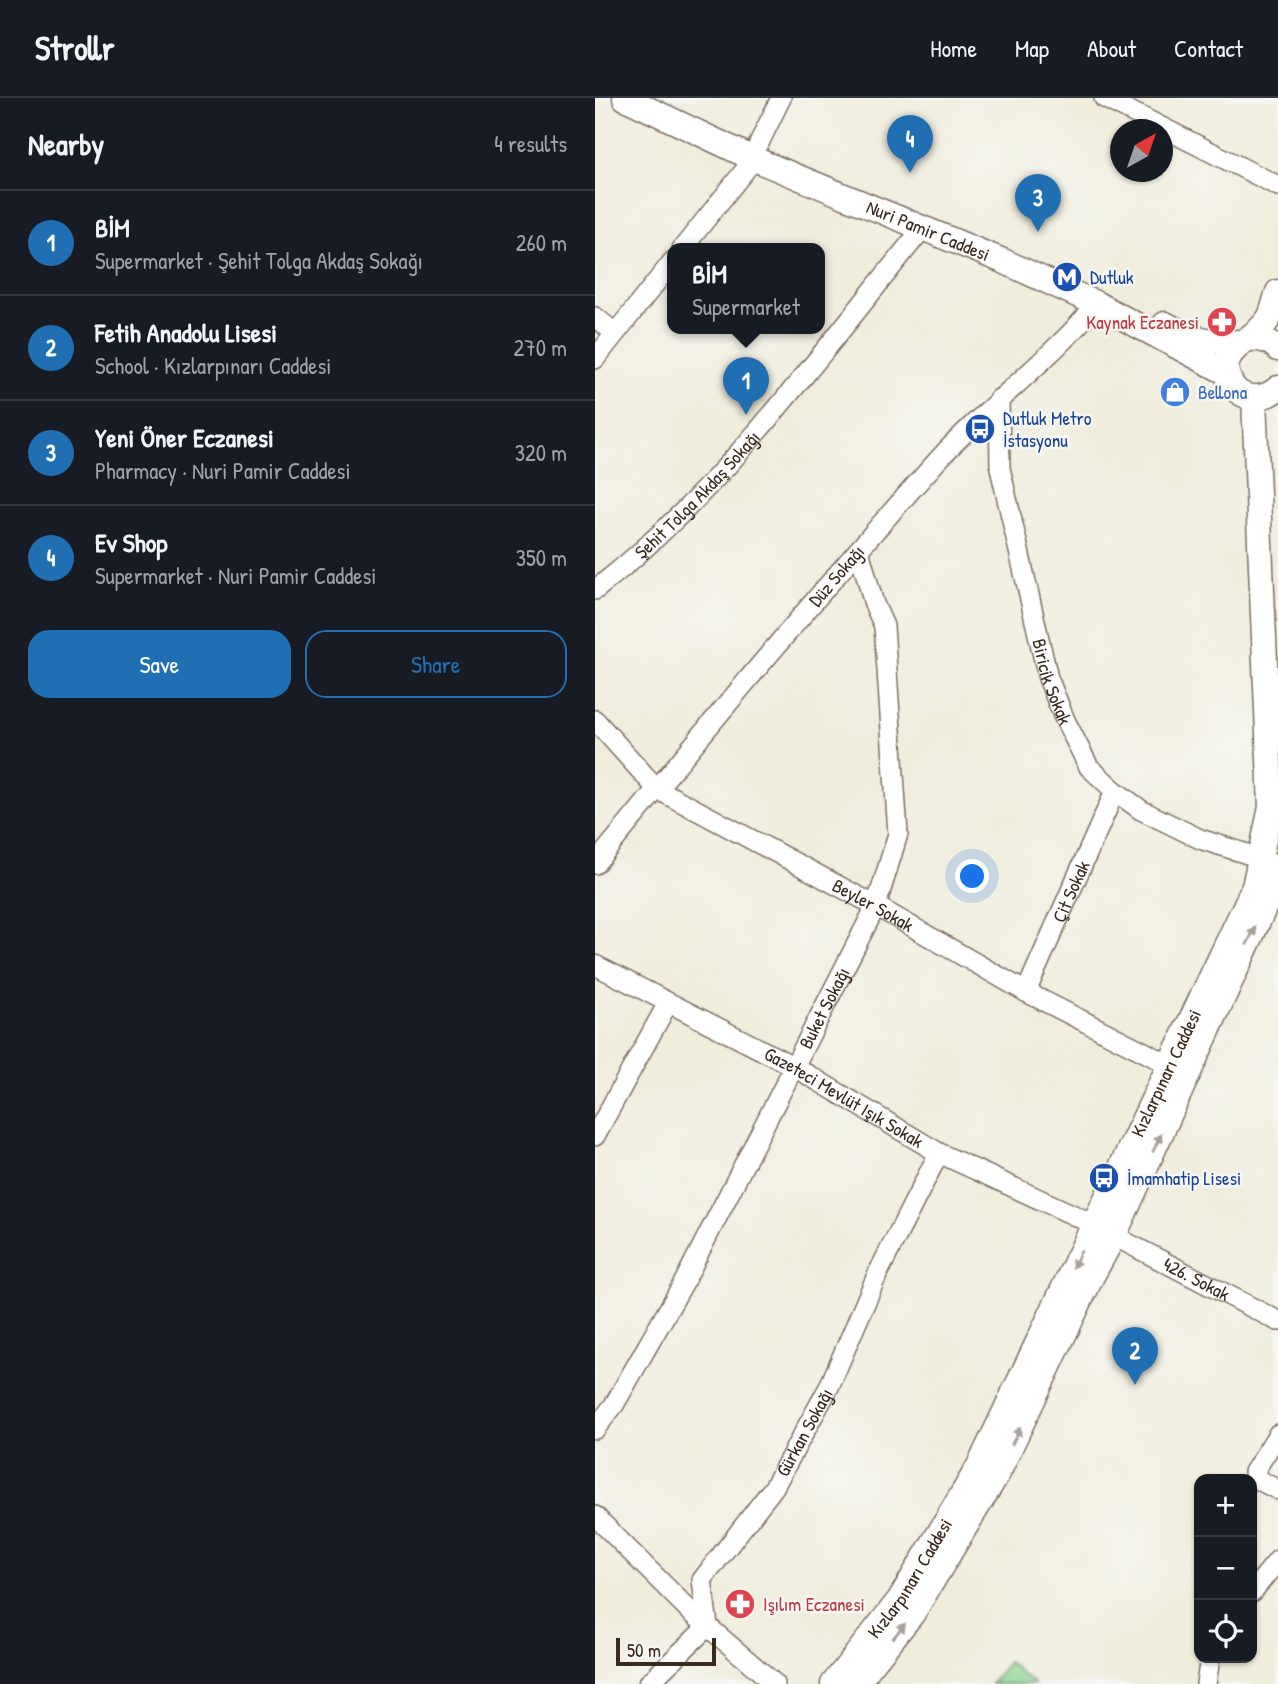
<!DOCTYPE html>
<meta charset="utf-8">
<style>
:root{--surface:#171b24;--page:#242831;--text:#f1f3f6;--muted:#9ea1a6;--line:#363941;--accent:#1f6fb2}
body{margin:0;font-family:"Patrick Hand",sans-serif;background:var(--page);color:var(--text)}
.controls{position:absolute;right:21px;bottom:21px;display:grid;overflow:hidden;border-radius:14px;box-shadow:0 2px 5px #0004}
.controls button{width:63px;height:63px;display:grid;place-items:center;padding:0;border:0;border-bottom:2px solid var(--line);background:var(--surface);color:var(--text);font:35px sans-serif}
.compass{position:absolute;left:515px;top:21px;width:63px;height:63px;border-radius:50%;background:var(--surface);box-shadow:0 2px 5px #0004;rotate:40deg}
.scale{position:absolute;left:21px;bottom:18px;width:100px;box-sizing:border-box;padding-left:7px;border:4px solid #3b2a1e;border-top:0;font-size:19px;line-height:24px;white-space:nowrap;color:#3b2a1e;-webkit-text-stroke:5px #f6f6f2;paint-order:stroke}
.you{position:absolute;left:378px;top:779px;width:24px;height:24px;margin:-18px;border:5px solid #fff;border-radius:50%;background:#1a73e8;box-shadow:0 0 0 10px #1a73e833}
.badge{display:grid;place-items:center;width:46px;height:46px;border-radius:50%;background:var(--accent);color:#fff;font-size:23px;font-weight:700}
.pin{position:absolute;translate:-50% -58px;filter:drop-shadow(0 2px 4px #0008)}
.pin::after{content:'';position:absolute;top:37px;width:24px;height:21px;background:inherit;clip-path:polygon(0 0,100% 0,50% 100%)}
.popup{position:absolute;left:72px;top:145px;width:158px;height:91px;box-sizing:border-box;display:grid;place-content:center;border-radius:14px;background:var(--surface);filter:drop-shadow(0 2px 5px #0005);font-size:23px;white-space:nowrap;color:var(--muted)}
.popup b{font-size:26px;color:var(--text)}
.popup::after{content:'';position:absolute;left:50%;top:100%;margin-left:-14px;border:14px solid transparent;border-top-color:var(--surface)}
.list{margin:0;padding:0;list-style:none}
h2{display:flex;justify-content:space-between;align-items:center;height:91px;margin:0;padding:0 28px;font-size:30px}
h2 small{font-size:23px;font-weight:400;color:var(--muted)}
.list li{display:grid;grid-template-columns:46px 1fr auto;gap:21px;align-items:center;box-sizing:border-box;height:105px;padding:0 28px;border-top:2px solid var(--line)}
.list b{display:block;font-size:26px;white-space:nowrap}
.list p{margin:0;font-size:23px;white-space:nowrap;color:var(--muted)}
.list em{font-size:23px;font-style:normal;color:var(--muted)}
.actions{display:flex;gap:14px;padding:21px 28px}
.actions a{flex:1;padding:16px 0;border:2px solid var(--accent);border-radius:21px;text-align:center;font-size:24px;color:var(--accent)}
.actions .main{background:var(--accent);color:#fff}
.icon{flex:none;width:38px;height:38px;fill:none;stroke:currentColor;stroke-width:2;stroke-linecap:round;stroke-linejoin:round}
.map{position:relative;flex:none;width:683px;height:1586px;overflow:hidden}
header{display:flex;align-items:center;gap:42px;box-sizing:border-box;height:98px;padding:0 35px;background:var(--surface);border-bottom:2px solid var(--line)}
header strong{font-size:33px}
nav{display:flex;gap:38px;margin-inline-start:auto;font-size:24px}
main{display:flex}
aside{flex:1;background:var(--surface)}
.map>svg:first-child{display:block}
.green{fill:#85d392;stroke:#607e58;stroke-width:2}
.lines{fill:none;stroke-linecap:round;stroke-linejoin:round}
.minor-casing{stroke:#7a6e60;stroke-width:22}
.major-casing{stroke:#7a6e60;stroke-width:27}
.minor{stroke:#fff;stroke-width:19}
.major{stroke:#fff;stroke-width:24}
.oneway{fill:#a79f9a}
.labels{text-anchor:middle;stroke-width:5;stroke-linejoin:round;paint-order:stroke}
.street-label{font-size:19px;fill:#3b2a1e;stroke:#f6f6f2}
.transit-label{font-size:19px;fill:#164399;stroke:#f6f6f2;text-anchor:start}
.health-label{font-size:19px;fill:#be3a42;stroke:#f6f6f2;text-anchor:end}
.shop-label{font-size:19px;fill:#366cbe;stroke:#f6f6f2;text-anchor:start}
</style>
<header>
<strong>Strollr</strong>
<nav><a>Home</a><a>Map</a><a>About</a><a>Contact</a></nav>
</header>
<main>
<aside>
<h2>Nearby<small>4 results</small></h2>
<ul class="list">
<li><span class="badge">1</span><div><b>BİM</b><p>Supermarket · Şehit Tolga Akdaş Sokağı</p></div><em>260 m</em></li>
<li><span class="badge">2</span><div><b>Fetih Anadolu Lisesi</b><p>School · Kızlarpınarı Caddesi</p></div><em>270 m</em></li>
<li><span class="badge">3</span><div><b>Yeni Öner Eczanesi</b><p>Pharmacy · Nuri Pamir Caddesi</p></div><em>320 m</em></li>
<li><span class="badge">4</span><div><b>Ev Shop</b><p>Supermarket · Nuri Pamir Caddesi</p></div><em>350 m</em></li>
</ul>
<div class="actions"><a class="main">Save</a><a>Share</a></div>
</aside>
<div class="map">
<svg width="683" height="1586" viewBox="0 0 683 1586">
<rect width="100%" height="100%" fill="#f6f6f2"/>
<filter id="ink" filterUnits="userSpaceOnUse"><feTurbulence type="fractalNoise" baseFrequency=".0143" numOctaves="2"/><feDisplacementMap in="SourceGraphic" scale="14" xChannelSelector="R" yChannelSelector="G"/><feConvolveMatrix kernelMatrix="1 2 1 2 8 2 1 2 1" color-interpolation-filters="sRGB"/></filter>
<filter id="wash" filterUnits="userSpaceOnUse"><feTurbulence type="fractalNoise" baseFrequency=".00686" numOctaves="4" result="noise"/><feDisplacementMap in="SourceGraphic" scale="28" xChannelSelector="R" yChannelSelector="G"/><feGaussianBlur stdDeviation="1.57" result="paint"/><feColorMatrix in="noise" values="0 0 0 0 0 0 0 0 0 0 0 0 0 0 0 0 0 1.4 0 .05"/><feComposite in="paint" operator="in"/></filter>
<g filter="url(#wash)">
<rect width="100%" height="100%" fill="#f0eddb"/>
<polygon class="green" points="413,1564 439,1586 396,1586"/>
</g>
<g filter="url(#ink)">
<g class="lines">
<g class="minor-casing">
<g id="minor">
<polyline points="509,0 683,88"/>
<polyline points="164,45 186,0"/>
<polyline points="87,151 159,61"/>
<polyline points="0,219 20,235"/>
<polyline points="0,261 78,163"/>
<path id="s1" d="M404,301L405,370L453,580L470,622L494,669L520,693L546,712L605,741L665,760"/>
<path id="s2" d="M0,492C129,391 225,256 328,130"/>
<path id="s3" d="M0,622L62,691L281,808L431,894L575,967"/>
<path id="s4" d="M0,766C112,630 225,493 343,362C393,307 454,263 502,206"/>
<path id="s5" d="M0,867L198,968L344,1055L498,1126"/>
<path id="s6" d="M431,894L520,693"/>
<polyline points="0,1038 73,905"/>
<path id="s7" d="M519,1138L683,1223"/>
<path id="s8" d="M0,1331L19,1307L89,1184L281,808L303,736L289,528L279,506L264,452"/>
<polyline points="683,1336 659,1374 660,1380 683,1392"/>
<polyline points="0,1418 96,1514 180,1586"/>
<polyline points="657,1494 683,1462"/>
<path id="s9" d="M53,1586L113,1528L107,1482L179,1389L234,1289L283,1175L344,1055"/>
<polyline points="611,1586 615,1560"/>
</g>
</g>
<g class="major-casing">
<g id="major">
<path id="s10" d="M30,0L159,61L408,163L502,206L632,275"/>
<path d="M683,194C680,202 678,213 674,220C661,243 617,251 636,285C640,293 649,299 658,299C668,300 676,296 683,290"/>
<path d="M570,226C596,240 617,246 646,244"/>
<path d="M654,241C665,240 675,242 683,251"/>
<path id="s11" d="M238,1586L305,1501L384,1368L659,789L676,709L659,300"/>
<polyline points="261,1586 318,1515 403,1375 497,1178 519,1138 677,793 683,767"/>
</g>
</g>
<use href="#minor" class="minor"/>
<use href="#major" class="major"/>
</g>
<defs><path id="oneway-solid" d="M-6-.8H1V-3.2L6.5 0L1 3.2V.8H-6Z" transform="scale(1.75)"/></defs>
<g class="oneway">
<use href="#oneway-solid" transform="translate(656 838) rotate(-65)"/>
<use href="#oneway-solid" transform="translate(562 1045) rotate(-65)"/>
<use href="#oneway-solid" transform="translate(482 1161) rotate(115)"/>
<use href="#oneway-solid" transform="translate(421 1338) rotate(-64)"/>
<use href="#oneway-solid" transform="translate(304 1533) rotate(-51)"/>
</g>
</g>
<defs>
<g id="metro-disc" transform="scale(1.575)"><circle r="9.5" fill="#1a4fb4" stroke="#f6f6f2"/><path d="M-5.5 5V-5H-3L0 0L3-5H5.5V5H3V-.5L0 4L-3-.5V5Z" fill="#fff"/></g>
<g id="pharmacy-disc" transform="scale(1.575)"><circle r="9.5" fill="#e0444e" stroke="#f6f6f2"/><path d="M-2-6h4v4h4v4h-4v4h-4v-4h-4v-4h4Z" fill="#fff"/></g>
<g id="shop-disc" transform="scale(1.575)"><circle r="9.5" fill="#3f7fe0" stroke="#f6f6f2"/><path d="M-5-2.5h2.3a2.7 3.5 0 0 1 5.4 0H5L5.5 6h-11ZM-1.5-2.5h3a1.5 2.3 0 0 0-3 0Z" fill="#fff"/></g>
<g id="bus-disc" transform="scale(1.575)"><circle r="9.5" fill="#1a4fb4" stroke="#f6f6f2"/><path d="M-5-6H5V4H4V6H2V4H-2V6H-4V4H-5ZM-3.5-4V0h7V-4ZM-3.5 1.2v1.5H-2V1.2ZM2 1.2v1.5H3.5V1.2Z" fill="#fff"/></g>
</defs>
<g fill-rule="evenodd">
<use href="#metro-disc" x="472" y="179"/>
<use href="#pharmacy-disc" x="627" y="224"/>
<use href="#shop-disc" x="580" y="294"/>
<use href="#bus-disc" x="385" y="331"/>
<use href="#bus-disc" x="509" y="1080"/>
<use href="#pharmacy-disc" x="145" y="1506"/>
</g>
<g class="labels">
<g class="street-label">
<text dy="7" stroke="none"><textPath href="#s10" startOffset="331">Nuri Pamir Caddesi</textPath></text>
<text dy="7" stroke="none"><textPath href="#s2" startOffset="140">Şehit Tolga Akdaş Sokağı</textPath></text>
<text dy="7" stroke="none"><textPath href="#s4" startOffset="376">Düz Sokağı</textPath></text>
<text dy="7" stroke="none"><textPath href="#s1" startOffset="289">Biricik Sokak</textPath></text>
<text dy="7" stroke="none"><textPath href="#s6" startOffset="110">Çit Sokak</textPath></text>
<text dy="7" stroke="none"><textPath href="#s3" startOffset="338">Beyler Sokak</textPath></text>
<text dy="7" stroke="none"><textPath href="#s8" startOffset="480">Buket Sokağı</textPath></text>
<text dy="7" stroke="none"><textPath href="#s11" startOffset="698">Kızlarpınarı Caddesi</textPath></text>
<text dy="7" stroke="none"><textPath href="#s5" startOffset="282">Gazeteci Mevlüt Işık Sokak</textPath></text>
<text dy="7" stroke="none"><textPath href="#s7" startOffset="93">426. Sokak</textPath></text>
<text dy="7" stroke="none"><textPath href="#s9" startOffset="310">Gürkan Sokağı</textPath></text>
<text dy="7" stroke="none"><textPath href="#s11" startOffset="131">Kızlarpınarı Caddesi</textPath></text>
</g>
<g class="transit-label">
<text x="495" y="186">Dutluk</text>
<text x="408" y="327">Dutluk Metro<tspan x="408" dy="22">İstasyonu</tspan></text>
<text x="532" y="1087">İmamhatip Lisesi</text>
</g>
<g class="health-label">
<text x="604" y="231">Kaynak Eczanesi</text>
<text x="168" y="1513" text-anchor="start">Işılım Eczanesi</text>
</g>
<g class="shop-label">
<text x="603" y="301">Bellona</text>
</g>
</g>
</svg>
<div class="controls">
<button>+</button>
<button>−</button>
<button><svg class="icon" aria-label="locate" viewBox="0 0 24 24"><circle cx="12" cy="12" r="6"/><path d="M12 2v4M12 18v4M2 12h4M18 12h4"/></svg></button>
</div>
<svg class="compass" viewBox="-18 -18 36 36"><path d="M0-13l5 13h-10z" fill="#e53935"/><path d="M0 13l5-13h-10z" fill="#9ea1a6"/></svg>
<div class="scale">50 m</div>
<div class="you"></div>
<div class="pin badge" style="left:151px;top:317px">1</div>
<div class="popup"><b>BİM</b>Supermarket</div>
<div class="pin badge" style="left:540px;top:1287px">2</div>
<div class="pin badge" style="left:443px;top:134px">3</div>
<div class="pin badge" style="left:315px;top:75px">4</div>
</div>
</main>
